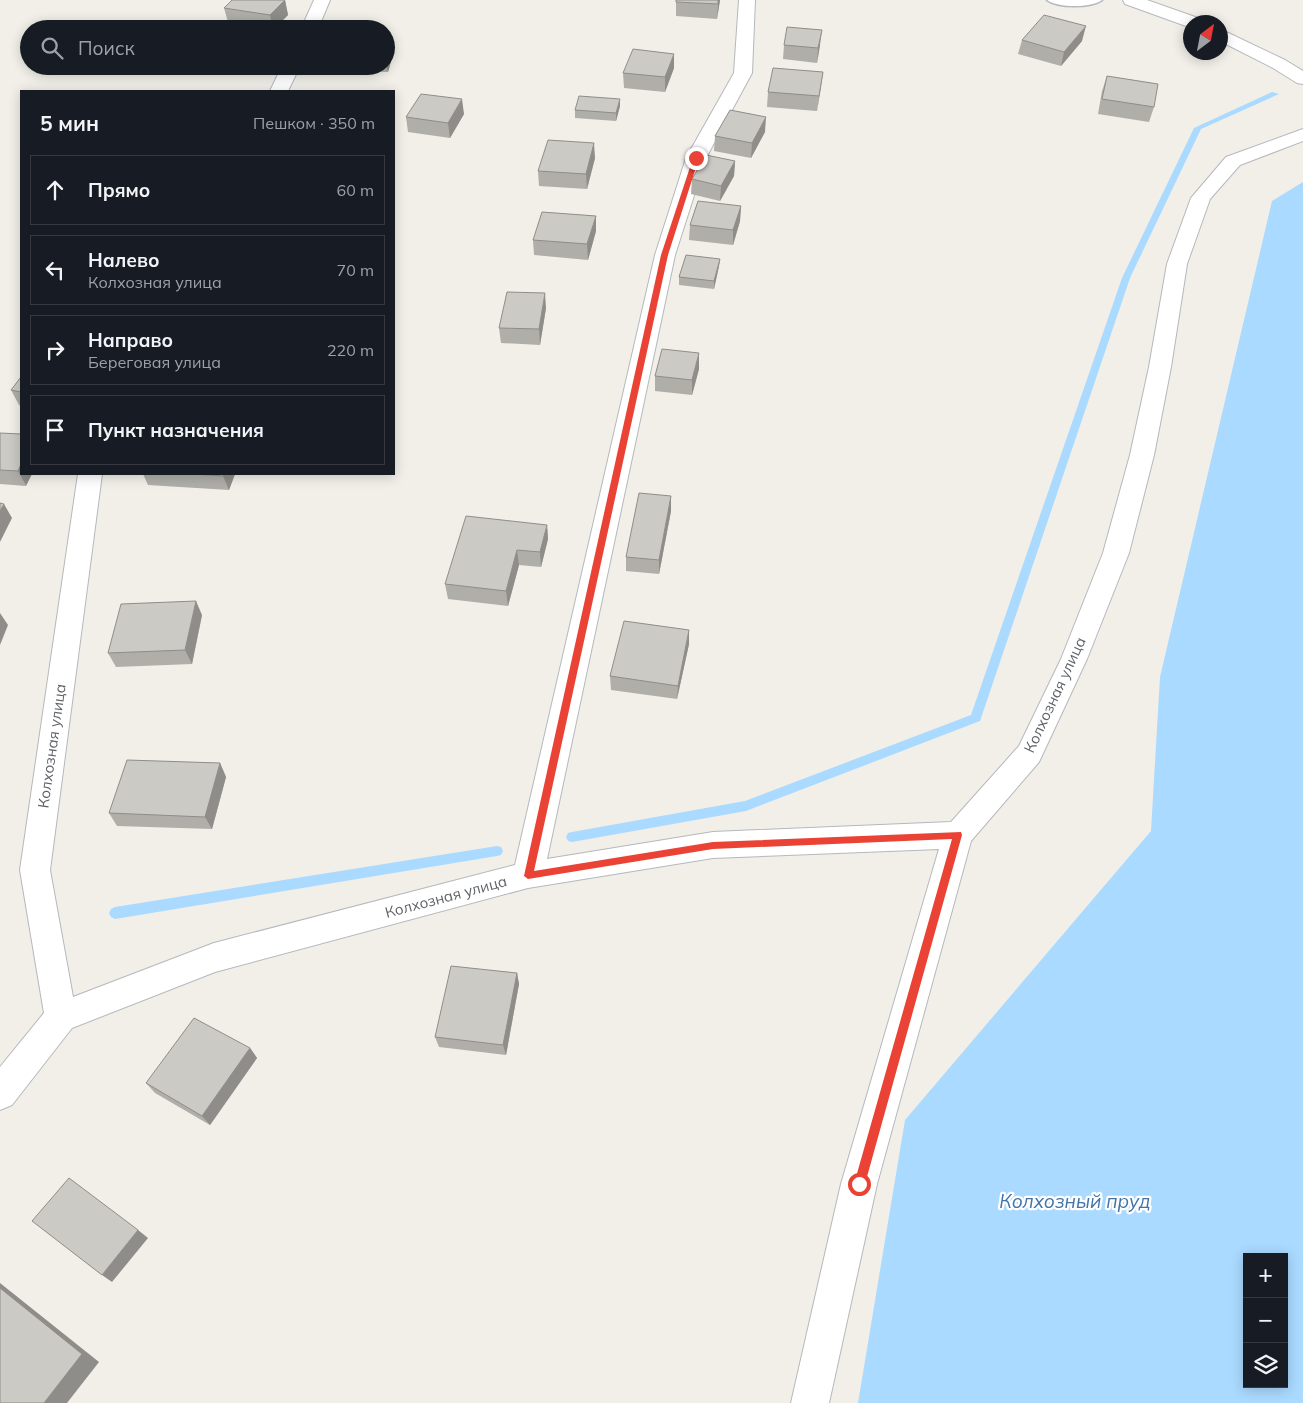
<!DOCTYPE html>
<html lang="ru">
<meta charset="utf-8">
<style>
:root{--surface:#171b24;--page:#242831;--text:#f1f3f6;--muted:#9ea1a6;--line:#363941}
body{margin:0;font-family:Mulish,sans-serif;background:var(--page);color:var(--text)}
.controls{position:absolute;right:15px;bottom:15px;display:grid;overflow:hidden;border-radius:0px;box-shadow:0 2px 12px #0003}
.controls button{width:45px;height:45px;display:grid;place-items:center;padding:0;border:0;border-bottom:1px solid var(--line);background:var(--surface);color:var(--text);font:25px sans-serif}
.compass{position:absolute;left:1183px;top:15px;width:45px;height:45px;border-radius:50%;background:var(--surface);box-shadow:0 2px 12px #0003;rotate:32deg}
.stop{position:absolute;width:15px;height:15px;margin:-11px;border:4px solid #ea4335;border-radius:50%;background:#fff}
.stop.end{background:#ea4335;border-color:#fff;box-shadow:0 1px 5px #0008}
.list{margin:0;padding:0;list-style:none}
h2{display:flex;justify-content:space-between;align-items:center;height:65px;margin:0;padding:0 20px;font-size:21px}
h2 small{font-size:16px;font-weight:400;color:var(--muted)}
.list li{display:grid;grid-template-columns:32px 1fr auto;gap:15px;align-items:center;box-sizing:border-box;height:70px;margin:0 10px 10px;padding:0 10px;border:1px solid var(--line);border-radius:0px}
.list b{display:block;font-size:19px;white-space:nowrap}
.list p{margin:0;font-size:16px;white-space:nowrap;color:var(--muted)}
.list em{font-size:16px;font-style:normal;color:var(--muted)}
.icon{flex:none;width:28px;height:28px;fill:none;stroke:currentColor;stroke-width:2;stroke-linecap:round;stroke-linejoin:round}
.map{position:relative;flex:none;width:1303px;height:1403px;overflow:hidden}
.search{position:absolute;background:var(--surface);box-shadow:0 2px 12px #0003;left:20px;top:20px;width:375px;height:55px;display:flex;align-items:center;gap:12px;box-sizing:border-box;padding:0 18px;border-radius:28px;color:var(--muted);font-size:19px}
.panel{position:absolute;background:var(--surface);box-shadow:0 2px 12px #0003;left:20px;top:90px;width:375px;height:385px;border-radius:0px}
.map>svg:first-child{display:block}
.water{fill:#aadaff;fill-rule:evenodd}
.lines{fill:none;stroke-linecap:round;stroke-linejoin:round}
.stream{fill:#aadaff;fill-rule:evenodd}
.lane-casing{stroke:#b5b8bc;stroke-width:3}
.street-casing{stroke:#b5b8bc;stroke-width:2}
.lane{fill:#fff;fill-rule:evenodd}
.street{fill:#fff;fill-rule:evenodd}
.wall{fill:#afaea9}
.shaded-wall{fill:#8f8d8a}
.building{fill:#cccac5;stroke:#8f8d8a}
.route{fill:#ea4335}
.labels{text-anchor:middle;stroke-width:4.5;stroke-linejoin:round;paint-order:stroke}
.street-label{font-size:15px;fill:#5f6368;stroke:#fff}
.near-water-label{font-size:19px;font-style:italic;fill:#4174aa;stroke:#fff}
</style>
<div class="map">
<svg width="1303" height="1403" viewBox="0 0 1303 1403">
<rect width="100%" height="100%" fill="#f1efe8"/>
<path class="water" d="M1303,182V1403H858L905,1120L1151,831L1160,677L1272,201ZM1247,1257H1284V1384H1247Z"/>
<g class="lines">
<g class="stream">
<polygon points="1272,92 1279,94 1201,129 1130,278 980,721 746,811 572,842 568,841 566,837 568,833 572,832 745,801 971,715 1122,278 1194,128"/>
<polygon points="497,846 501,847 503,851 501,855 497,856 115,919 111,917 109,913 111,909 115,907"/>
</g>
<g class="lane-casing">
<path id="lane" d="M1047,0H1102C1091,8 1058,8 1047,0Z"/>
</g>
<g class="street-casing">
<g id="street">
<polygon points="314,0 330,0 318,29 301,29"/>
<polygon points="739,0 755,0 752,73 706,158 675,255 547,859 713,832 951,822 1019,746 1061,659 1103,553 1130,455 1149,367 1167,264 1191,198 1226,157 1303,129 1303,141 1240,165 1210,199 1187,264 1171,367 1154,455 1129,553 1087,659 1039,762 971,841 877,1184 829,1403 791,1403 841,1184 939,849 713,858 528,888 215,972 72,1028 12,1105 0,1110 0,1067 44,1013 20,870 78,474 102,474 50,870 73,997 214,943 515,865 655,255 686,158 734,73"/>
<polygon points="1123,0 1147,0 1198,18 1200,22 1190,22 1190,27 1186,26 1125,4"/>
<polygon points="1220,29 1285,60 1303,71 1303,84 1297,83 1273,68 1220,41"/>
<polygon points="282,66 300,66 288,91 270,91"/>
</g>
</g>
<use href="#lane" class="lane"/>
<use href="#street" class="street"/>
</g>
<g class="wall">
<polygon points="285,0 288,15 274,29 267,29 228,22 224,8"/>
<polygon points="720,0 717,19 676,16 676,2"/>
<polygon points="386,39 391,39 393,54 388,72 341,71 340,66 386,66"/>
<polygon points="1022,40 1082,41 1061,66 1018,54"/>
<polygon points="784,45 820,45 817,63 783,59"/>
<polygon points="210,66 251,66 248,71 210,67"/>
<polygon points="674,68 665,92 624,88 623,73"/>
<polygon points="823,72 817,111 767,107 768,92"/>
<polygon points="1107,76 1154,107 1149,122 1098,114 1102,91"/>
<polygon points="620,106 616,121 575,118 575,110"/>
<polygon points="464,114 450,138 408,132 406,117"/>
<polygon points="765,132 751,158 714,151 715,136"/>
<polygon points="595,158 587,189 539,186 538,171"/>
<polygon points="735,161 734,176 720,201 691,194 692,179"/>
<polygon points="741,206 740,221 733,245 689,240 690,225"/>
<polygon points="596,216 596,231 588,260 534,255 533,240"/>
<polygon points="720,259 719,266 714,289 679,285 679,277"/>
<polygon points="546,308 540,345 501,343 499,328"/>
<polygon points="699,369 692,395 655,391 655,376"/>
<polygon points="21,377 21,406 19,405 11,390"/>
<polygon points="0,433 26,486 0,484"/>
<polygon points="143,474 235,474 229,490 148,485"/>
<polygon points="671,496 671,511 659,574 626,571 626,557"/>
<polygon points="547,525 548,539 541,567 519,565 508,606 448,599 445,584"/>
<polygon points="202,615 192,664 116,667 108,653"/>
<polygon points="689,644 677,699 611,690 610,676"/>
<polygon points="220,763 226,777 212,829 117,826 109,813"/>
<polygon points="517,973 519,984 506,1055 439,1047 435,1037"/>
<polygon points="250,1048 257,1058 210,1125 155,1093 146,1083"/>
</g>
<g class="shaded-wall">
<polygon points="285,0 288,15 274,29 273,29 270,15"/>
<polygon points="718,0 720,0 717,19 718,4"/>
<polygon points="1086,26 1082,41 1061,66 1064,52"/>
<polygon points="822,30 820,45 817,63 818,48"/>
<polygon points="391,39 393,54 388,72 386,64 386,54"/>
<polygon points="674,54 674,68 665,92 665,77"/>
<polygon points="247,66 251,66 248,71"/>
<polygon points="823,72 821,87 817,111 819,96"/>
<polygon points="462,99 464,114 450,138 448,123"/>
<polygon points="620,99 620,106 616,121 616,113"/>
<polygon points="766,117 765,132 751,158 752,143"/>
<polygon points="594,143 595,158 587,189 586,174"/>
<polygon points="735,161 734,176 720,201 721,186"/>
<polygon points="741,206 740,221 733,245 733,230"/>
<polygon points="596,216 596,231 588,260 587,244"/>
<polygon points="720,259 719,266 714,289 714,281"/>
<polygon points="545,293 546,308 540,345 539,329"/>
<polygon points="699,353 699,369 692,395 692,380"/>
<polygon points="21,464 21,474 32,474 26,486 18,471"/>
<polygon points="224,474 235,474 229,490 223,476"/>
<polygon points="671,496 671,511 659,574 659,560"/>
<polygon points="4,504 12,518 0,542 0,511"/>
<polygon points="547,525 548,539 541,567 540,552"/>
<polygon points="517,550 519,565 508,606 506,591"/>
<polygon points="196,601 202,615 192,664 185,650"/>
<polygon points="0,613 8,625 0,645"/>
<polygon points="689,630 689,644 677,699 678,686"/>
<polygon points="220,763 226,777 212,829 205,817"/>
<polygon points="517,973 519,984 506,1055 503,1045"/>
<polygon points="250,1048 257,1058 210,1125 202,1116"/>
<polygon points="138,1230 148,1238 112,1282 102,1275"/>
<polygon points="0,1283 99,1362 67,1403 44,1403 0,1288"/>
</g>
<g class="building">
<polygon points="232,0 285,0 270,15 224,8"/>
<polygon points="676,0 718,0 718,4 676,2"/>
<polygon points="1044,15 1086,26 1064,52 1022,40"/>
<polygon points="787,27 822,30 818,48 784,45"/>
<polygon points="386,39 391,39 386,54"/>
<polygon points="633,49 674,54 665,77 623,73"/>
<polygon points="773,68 823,72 819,96 768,92"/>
<polygon points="1107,76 1158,84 1154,107 1102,99"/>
<polygon points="421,94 462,99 448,123 406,117"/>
<polygon points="579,96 620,99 616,113 575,110"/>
<polygon points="730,110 766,117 752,143 715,136"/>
<polygon points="548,140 594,143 586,174 538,171"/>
<polygon points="706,155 735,161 721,186 692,179"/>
<polygon points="698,201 741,206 733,230 690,225"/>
<polygon points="542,212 596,216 587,244 533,240"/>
<polygon points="686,255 720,259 714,281 679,277"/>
<polygon points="507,292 545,293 539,329 499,328"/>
<polygon points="662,349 699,353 692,380 655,376"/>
<polygon points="21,377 21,392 11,390"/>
<polygon points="0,433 21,434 21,464 18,471 0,470"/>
<polygon points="195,474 224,474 223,476"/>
<polygon points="639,493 671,496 659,560 626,557"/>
<polygon points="0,503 4,504 0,511"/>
<polygon points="466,516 547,525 540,552 517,550 506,591 445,584"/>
<polygon points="196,601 185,650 108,653 121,604"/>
<polygon points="624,621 689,630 678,686 610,676"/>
<polygon points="127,760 220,763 205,817 109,813"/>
<polygon points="451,966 517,973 503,1045 435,1037"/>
<polygon points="194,1018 250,1048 202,1116 146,1083"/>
<polygon points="69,1178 138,1230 102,1275 32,1221"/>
<polygon points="0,1288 82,1354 44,1403 0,1403"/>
</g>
<polygon class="route" points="696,156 699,158 668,255 534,871 713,842 961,832 962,835 865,1184 863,1187 859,1189 856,1187 854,1184 952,839 713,849 528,879 524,876 661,255 693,158"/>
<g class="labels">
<g class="street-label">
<text transform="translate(1055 695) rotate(-65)" y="5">Колхозная улица</text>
<text transform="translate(52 746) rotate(-82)" y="5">Колхозная улица</text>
<text transform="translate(446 897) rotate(-15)" y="5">Колхозная улица</text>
</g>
<g class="near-water-label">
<text x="1075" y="1208">Колхозный пруд</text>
</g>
</g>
</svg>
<div class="controls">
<button>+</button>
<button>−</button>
<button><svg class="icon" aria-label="layers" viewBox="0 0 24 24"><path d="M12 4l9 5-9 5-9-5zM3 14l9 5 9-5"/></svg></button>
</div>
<svg class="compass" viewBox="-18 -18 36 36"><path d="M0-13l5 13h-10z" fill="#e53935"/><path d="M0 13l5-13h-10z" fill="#9ea1a6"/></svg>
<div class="stop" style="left:859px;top:1184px"></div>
<div class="stop end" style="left:696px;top:158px"></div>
<div class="search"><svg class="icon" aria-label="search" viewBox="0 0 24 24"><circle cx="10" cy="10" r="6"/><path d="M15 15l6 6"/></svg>Поиск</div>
<section class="panel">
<h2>5 мин<small>Пешком · 350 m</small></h2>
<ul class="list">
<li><svg class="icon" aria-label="ahead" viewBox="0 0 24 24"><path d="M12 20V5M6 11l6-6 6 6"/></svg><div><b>Прямо</b></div><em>60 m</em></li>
<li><svg class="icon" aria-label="left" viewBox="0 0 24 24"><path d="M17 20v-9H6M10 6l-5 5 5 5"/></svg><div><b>Налево</b><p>Колхозная улица</p></div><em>70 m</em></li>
<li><svg class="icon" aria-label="right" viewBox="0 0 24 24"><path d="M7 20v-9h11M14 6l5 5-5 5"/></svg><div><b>Направо</b><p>Береговая улица</p></div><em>220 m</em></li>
<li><svg class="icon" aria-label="arrive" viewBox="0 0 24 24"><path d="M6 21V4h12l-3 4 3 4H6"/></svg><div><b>Пункт назначения</b></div></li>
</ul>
</section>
</div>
